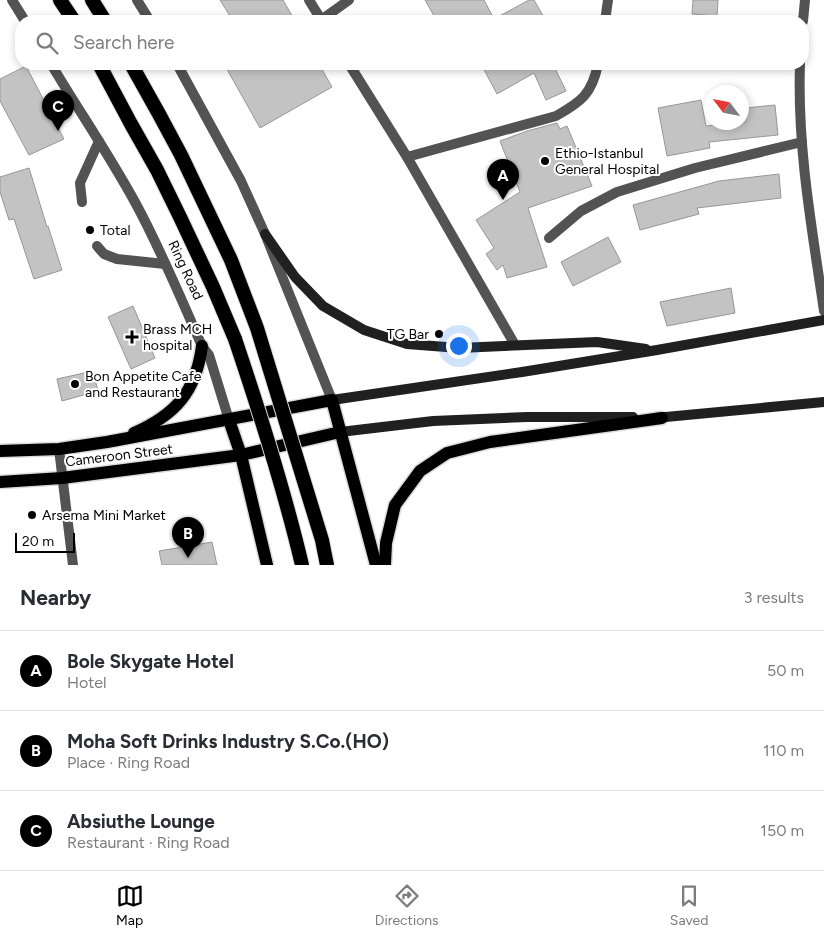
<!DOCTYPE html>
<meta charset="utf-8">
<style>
:root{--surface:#fff;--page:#f7f7f7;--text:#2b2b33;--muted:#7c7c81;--line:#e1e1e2;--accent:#000}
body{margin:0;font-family:Figtree,sans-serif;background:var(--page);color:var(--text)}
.compass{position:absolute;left:704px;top:85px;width:45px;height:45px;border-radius:50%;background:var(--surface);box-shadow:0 2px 8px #0003;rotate:302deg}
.scale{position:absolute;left:15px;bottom:12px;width:60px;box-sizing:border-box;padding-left:5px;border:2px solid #000;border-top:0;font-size:14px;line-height:18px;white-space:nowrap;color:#000;-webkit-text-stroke:4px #fff;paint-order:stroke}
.you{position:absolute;left:458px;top:345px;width:18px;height:18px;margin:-12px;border:4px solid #fff;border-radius:50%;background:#1a73e8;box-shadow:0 0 0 8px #1a73e833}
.badge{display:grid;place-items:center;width:32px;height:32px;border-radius:50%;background:var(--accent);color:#fff;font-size:16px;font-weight:700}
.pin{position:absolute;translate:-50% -41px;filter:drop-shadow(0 1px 2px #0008)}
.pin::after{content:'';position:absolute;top:26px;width:18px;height:15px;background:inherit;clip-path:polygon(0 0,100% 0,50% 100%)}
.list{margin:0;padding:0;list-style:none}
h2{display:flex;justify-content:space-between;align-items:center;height:65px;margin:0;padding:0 20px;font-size:21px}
h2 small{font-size:16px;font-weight:400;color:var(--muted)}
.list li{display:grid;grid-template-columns:32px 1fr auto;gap:15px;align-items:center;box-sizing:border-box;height:80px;padding:0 20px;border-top:1px solid var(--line)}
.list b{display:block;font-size:19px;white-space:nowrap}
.list p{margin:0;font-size:16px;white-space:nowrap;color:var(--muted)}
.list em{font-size:16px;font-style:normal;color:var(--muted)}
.icon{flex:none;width:28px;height:28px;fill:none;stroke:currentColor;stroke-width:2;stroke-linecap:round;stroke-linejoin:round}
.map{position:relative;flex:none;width:824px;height:565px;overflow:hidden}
.search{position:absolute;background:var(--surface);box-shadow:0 2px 8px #0003;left:15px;right:15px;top:15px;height:55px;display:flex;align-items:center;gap:12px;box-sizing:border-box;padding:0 18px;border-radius:20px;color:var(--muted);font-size:19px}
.sheet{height:305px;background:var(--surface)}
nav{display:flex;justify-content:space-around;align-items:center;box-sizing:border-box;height:70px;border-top:1px solid var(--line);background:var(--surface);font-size:14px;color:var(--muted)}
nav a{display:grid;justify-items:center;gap:2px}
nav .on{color:var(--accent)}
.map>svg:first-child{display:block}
.building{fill:#c3c3c3;stroke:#979797}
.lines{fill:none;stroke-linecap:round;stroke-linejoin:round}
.primary-casing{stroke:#dbdbdb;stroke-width:15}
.trunk-casing{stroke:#dbdbdb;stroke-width:16}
.service{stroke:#535353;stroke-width:10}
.minor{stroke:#535353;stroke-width:10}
.tertiary{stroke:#535353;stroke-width:10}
.secondary{stroke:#202020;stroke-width:10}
.primary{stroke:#000;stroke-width:12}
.trunk{stroke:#000;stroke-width:14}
.trunk-bridge-casing{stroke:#dbdbdb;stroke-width:16;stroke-linecap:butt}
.trunk-bridge{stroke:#000;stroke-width:14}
.poi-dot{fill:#000;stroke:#fff;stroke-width:2}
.labels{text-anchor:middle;stroke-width:4;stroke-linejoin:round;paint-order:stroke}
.poi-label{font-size:14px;fill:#000;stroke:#fff;text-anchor:start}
.street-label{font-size:14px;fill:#000;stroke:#fff}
</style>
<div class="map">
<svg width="824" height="565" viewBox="0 0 824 565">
<rect width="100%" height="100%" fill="#fff"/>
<g class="building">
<polygon points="220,0 283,0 295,21 233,21"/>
<polygon points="425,0 484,0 494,19 529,0 534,0 546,21 437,21"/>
<polygon points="693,0 718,0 717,16 692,14"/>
<polygon points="224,64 319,64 332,87 260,128"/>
<polygon points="481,64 553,64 566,91 546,100 534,73 497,94"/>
<polygon points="26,66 64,139 29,155 0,101 0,79"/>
<polygon points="701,100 706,126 746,122 745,108 775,105 778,135 709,142 710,148 667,156 658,108"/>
<polygon points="557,123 560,129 567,126 592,186 528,208 547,267 507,278 503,265 497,270 486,254 494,248 476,220 520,192 500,141 527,131"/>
<polygon points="29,168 47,227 48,226 62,270 34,279 14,219 9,220 0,192 0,177"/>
<polygon points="779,174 781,198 697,208 699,214 640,230 633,205 719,181"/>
<polygon points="608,237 621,262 573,286 561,262"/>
<polygon points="731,288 735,313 667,326 660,302"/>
<polygon points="133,306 155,358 131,369 108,317"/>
<polygon points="93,371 98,391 62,401 57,379"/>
<polygon points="212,542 217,565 162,565 159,551"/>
</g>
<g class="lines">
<g class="primary-casing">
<g id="primary">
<polyline points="229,420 241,455 267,565"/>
<path d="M134,433C175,415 196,392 202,346"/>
<polyline points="0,451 59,449 107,442 332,400 376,565"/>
<polyline points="0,482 62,478 241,455 340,432"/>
<polyline points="385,565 386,543 395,505 420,471 447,453 490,442 662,418"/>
</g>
</g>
<g class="trunk-casing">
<g id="trunk">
<polyline points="60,0 74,21"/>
<polyline points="92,0 105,21"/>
<polyline points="99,64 131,124 157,170 180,217 213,287 235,339"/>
</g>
</g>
<g class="service">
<polyline points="321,20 349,0"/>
<polyline points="82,202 80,183 99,141"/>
<polyline points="97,246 104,254 117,259 165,264"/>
</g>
<g class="minor">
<polyline points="309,0 322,21"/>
<polyline points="605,21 608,0"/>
<polyline points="349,64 407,157 515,345"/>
<path d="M407,157L556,116C581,102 592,94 598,64"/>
<polyline points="549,238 581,211 617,192 695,168 802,142"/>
<polyline points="59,449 73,565"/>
</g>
<g class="tertiary">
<polyline points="12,0 25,21"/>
<polyline points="137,0 150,21"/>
<polyline points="803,21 805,0"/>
<path d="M51,64C79,111 110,156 136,204C161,250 181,299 202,346L209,355L229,420"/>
<polyline points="177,64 241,181 265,234 332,400"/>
<path d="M800,64C797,147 812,229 824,311"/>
</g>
<g class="secondary">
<polyline points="265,234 295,277 323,306 364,330 407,344 459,348 597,342 646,349"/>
<polyline points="332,400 522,372 657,350 824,320"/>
<polyline points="655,418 824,402"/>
<polyline points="340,432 433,421 527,417 633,417"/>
</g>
<use href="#primary" class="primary"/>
<use href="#trunk" class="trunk"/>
<g class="trunk-bridge-casing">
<g id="trunk-bridge">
<polyline points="131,64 159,114 181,155 231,260 257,328 322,540 327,565"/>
<path d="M235,339C260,413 284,489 302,565"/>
</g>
</g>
<use href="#trunk-bridge" class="trunk-bridge"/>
</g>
<g class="poi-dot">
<circle cx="545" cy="161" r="5"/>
<circle cx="90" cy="230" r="5"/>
<circle cx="439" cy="334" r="5"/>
<path d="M129.5 329.5h5v5h5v5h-5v5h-5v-5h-5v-5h5z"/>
<circle cx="75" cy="384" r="5"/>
<circle cx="32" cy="515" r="5"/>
</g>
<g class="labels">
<g class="poi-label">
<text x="555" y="158">Ethio-Istanbul<tspan x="555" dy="16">General Hospital</tspan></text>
<text x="100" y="235">Total</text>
<text x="143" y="334">Brass MCH<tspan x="143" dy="16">hospital</tspan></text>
<text x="429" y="339" text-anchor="end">TG Bar</text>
<text x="85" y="381">Bon Appetite Cafe<tspan x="85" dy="16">and Restaurant</tspan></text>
<text x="42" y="520">Arsema Mini Market</text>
</g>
<g class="street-label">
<text transform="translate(186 270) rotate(65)" y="5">Ring Road</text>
<text transform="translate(119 455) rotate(-7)" y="5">Cameroon Street</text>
</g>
</g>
</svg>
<svg class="compass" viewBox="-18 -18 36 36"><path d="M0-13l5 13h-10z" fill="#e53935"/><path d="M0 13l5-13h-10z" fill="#7c7c81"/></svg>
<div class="scale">20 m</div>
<div class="you"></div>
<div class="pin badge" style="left:503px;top:200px">A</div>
<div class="pin badge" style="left:188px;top:558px">B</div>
<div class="pin badge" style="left:58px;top:131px">C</div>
<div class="search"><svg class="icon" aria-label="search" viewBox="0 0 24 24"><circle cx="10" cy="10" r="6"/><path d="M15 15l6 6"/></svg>Search here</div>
</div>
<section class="sheet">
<h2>Nearby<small>3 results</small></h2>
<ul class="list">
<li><span class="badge">A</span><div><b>Bole Skygate Hotel</b><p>Hotel</p></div><em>50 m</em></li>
<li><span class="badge">B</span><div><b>Moha Soft Drinks Industry S.Co.(HO)</b><p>Place · Ring Road</p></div><em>110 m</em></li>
<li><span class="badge">C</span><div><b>Absiuthe Lounge</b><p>Restaurant · Ring Road</p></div><em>150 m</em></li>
</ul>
</section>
<nav>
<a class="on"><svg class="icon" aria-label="map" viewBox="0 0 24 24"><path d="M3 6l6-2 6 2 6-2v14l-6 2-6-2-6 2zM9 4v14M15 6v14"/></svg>Map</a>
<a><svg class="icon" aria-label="directions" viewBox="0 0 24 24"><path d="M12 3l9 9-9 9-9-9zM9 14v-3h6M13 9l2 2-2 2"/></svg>Directions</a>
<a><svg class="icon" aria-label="saved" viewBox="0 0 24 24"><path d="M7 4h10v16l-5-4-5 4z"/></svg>Saved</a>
</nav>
